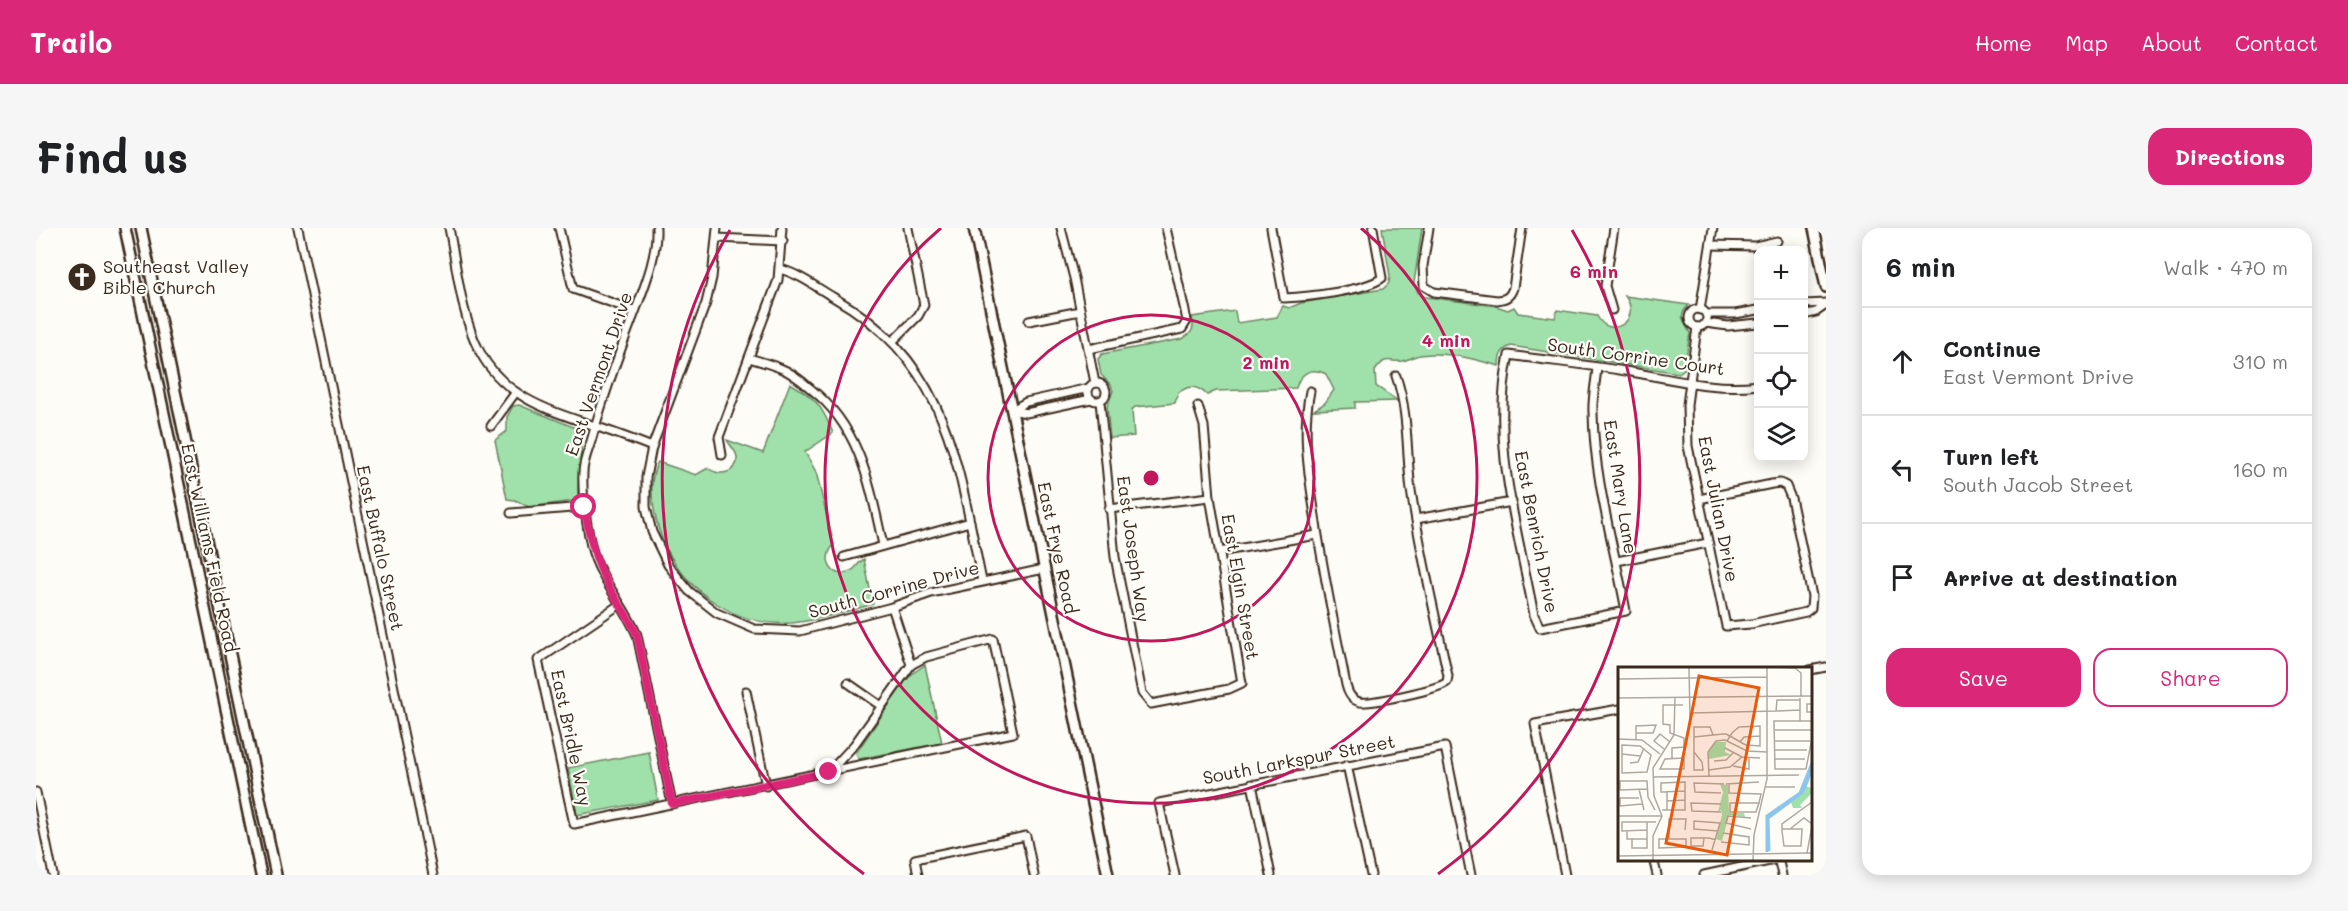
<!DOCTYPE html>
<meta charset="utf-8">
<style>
:root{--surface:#fff;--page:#f6f6f6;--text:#202124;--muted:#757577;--line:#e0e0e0;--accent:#db2777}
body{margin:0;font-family:Mali,sans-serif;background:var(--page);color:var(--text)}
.controls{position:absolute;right:18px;top:18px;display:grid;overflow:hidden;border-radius:12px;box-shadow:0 3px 15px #0003}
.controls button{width:54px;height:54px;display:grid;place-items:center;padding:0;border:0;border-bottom:2px solid var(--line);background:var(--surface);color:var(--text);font:30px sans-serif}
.stop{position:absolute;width:18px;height:18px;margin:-14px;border:4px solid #db2777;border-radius:50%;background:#fff}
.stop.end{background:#db2777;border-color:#fff;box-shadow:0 2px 6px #0008}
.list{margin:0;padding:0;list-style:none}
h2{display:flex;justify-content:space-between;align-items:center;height:78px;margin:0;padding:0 24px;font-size:26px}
h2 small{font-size:20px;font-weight:400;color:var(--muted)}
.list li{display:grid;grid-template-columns:39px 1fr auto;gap:18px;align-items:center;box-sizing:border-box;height:108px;padding:0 24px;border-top:2px solid var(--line)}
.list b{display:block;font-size:22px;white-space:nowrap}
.list p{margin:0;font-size:20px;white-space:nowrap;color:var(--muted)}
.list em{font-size:20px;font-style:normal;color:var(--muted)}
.actions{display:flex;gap:12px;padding:18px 24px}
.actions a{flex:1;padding:14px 0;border:2px solid var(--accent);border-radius:18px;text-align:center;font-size:21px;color:var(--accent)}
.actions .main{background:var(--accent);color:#fff}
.icon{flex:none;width:33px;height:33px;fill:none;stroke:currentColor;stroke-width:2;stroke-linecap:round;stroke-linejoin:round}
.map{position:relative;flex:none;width:1790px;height:647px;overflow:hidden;border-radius:18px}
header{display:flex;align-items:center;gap:36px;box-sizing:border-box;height:84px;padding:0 30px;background:var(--accent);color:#fff}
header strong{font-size:28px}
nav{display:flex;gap:33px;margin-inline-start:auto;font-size:21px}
.intro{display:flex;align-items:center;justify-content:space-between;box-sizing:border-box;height:144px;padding:0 36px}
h1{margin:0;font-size:42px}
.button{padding:15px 27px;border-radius:18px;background:var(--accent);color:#fff;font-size:21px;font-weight:700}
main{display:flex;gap:36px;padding:0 36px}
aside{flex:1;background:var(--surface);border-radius:18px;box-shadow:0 3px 15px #0003}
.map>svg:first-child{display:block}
.green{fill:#a0e1ab;stroke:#6e8664;stroke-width:1.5}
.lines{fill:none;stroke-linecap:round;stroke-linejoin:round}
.street-casing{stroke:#3b2a1e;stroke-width:11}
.secondary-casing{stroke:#3b2a1e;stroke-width:14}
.street{stroke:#fdfcf7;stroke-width:7}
.secondary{stroke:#fdfcf7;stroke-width:9}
.route{stroke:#db2777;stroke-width:8}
.ring{fill:none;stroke:#c2185b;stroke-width:3}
.labels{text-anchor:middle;stroke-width:4.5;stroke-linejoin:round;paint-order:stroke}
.poi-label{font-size:18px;fill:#3b2a1e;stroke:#fdfcf7;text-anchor:start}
.street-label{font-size:18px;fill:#3b2a1e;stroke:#fdfcf7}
.inset-river{fill:none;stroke:#8dc6ec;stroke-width:3}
.inset-road{fill:none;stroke:#afa8a0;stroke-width:1.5}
.view{fill:#e8590c;fill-opacity:0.15;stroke:#e8590c;stroke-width:3}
.inset-edge{fill:none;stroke:#3b2a1e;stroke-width:3}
.centre{fill:#c2185b;stroke:#fdfcf7;stroke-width:3}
.ring-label{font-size:18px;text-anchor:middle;font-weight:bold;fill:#c2185b;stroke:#fdfcf7;stroke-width:4.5;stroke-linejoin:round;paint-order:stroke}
</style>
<header>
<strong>Trailo</strong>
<nav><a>Home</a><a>Map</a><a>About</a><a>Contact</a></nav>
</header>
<div class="intro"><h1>Find us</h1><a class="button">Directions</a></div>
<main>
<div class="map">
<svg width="1790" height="647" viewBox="0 0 1790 647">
<rect width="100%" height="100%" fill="#fdfcf7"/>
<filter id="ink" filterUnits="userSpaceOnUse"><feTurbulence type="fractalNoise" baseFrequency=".0167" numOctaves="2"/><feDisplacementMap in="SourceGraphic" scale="12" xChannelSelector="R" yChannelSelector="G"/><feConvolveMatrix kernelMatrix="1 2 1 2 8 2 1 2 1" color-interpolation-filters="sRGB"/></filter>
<g filter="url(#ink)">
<g class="green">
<path d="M1346,0H1386L1378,55L1383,67L1390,69L1460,78L1472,82L1478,79L1482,85L1519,90L1521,82L1561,88C1574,113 1607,92 1589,68L1653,77C1641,88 1648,94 1654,105L1648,141L1643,145L1475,118C1465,122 1463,128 1463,138C1437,131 1412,123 1384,127C1378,128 1372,132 1366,133C1352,135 1351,126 1339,143L1340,158L1362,173L1319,174V180L1278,182L1289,175L1298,162L1290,146C1276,139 1264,144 1260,160L1180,163L1171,167C1162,158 1153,156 1142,165L1139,175L1099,179L1096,182L1098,208L1074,210L1071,179L1077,163L1075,157L1065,147L1062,131L1066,126L1146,111C1156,106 1159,100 1156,89L1199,83L1201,95L1241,89L1247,78L1253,80L1265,75L1347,61L1353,55L1354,48Z"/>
<path d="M754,155C780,170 786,178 797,205L769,224L780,244L798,317C785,330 795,352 813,344C820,342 822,334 828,331L837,376C811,383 784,392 756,395C697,400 640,357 623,302C617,282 611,253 622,234L660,247L672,240C682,249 702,246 701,229C700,222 694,218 691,212L727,225Z"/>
<path d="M483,177L545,202C548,209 541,255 542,269L537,273L493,279L479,272L471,271L459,212L471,203V189L477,178Z"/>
<polygon points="889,437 906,515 822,531 820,525 868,455 877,445"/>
<polygon points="613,524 622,572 541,587 532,540"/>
</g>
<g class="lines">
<g class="street-casing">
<g id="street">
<polyline points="262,0 397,647"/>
<path d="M413,0C421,39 425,89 444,124C468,169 512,182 556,197C576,204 596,211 616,219"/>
<polyline points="523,0 537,61 599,83"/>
<path d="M620,0C621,29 609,57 599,84C583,125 568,167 556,210C553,221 547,233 547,245C546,270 550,294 555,318C563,351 588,376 601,407L636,576"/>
<polyline points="681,0 676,50 670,75 616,219 610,249 610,279 616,304 632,337 653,363 681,385 718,401 764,403 856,379 895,365 1008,341"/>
<polyline points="1025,0 1038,50 1059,155"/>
<path d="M1235,0L1248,70C1271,69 1328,63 1346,50L1337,0"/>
<path d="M1393,0L1387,38L1388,58L1398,64L1461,72C1470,71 1474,69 1477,60L1486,0"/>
<polyline points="681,10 747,13"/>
<polyline points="1675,17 1719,18 1741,13"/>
<path d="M744,41C763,46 780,59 797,69C913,135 921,234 946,353"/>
<polyline points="1768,76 1790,75"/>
<circle cx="1662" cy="90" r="9"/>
<polyline points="1576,82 1569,58 1578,0"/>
<polyline points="1664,82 1677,0"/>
<polyline points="1670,86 1699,86 1722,82"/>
<polyline points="1768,87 1780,84 1790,77"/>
<polyline points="993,93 1044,83"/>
<polyline points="1669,95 1692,98 1722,95"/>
<polyline points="1661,99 1651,177 1652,218 1690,398 1715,396 1770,384 1775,380 1776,368 1755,270 1750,258 1744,255 1736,256 1663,271"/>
<polyline points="857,113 882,88 888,77 872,0"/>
<polyline points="1053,121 1146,101 1151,93 1149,83 1130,0"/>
<path d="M713,130C723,133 734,136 744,140C755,144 766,153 775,161C825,200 834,258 847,317"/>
<path d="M1561,139C1560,154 1556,170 1557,185C1558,251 1578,318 1590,383L1504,400L1498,387C1482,302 1454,214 1473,127C1514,133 1555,137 1595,144C1636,151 1681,163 1722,157"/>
<circle cx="1061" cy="164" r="9"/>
<path d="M1274,163C1266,202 1272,242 1278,281C1286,340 1299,399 1310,457C1312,465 1315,472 1324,474C1334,476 1404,461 1411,454L1412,448C1399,386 1384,324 1375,262C1370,223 1373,185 1360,148"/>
<polyline points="1064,173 1079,329 1106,465 1115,476 1193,461 1206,455 1174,269 1168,198 1162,178"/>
<polyline points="976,182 990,174 1053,160"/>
<polyline points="976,182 990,185 1055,171"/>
<polyline points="455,198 480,164"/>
<polyline points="686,227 683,209 742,52 746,0"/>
<polyline points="1073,281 1174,269"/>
<polyline points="475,285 548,279"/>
<polyline points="1380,291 1476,274"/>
<polyline points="1183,324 1281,307"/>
<polyline points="808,329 934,294"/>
<polyline points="1581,333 1672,315"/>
<polyline points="583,377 502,432 538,596 977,505 957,411 890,429 875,437 818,517 793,544"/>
<polyline points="856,379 875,437"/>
<polyline points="1774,442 1790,439"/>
<polyline points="812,455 845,478"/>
<polyline points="710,463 730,558"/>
<polyline points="1311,537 1335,647"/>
<polyline points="1216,556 1235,647"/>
<polyline points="0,564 17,647"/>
<polyline points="1617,630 1621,647"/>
<polyline points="1742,630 1746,647"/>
<polyline points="882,647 879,631 990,608 998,647"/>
<polyline points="1139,647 1123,575 1409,519 1435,647"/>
<polyline points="1529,647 1499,496 1583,481"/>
<polyline points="1668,647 1743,631"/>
</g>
</g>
<g class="secondary-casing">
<g id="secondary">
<polyline points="89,0 225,647"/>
<polyline points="105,0 240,647"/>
<polyline points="938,0 1072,647"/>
<polyline points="1778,0 1790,59"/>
</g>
</g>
<use href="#street" class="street"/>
<use href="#secondary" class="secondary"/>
</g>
</g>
<g class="lines" filter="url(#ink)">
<path class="route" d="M548,279C553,306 558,330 571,355C580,373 593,388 601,407L636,576L793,544"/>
</g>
<g class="ring">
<circle cx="1115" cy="250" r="163"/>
<path d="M1325 0A326 326 0 1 1 905 0"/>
<path d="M828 646A489 489 0 0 1 694 2M1536 2A489 489 0 0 1 1402 646"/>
</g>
<defs>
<g id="church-disc" transform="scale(1.5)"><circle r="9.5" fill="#3b2a1e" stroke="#fdfcf7"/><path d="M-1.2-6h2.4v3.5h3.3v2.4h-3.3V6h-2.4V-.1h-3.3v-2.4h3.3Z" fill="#fff"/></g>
</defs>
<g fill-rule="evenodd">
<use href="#church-disc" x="46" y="49"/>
</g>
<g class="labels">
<g class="poi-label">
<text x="67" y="45">Southeast Valley<tspan x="67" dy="21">Bible Church</tspan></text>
</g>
<g class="street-label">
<text transform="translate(1600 129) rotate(8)" y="6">South Corrine Court</text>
<text transform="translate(563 146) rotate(-71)" y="6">East Vermont Drive</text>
<text transform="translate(1584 259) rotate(81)" y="6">East Mary Lane</text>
<text transform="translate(1682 281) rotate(79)" y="6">East Julian Drive</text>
<text transform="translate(1500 304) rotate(79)" y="6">East Benrich Drive</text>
<text transform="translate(173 320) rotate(78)" y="6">East Williams Field Road</text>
<text transform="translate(344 320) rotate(78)" y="6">East Buffalo Street</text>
<text transform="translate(1021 320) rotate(78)" y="6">East Frye Road</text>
<text transform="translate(1097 321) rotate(82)" y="6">East Joseph Way</text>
<text transform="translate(1204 359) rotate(80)" y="6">East Elgin Street</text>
<text transform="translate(858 362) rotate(-15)" y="6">South Corrine Drive</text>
<text transform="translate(535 510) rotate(78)" y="6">East Bridle Way</text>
<text transform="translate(1263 532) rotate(-11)" y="6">South Larkspur Street</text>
</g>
</g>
<g transform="translate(1582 439)">
<rect width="194" height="194" fill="#fdfcf7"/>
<path d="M97,75H108L107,85L113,88L91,92L90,84ZM102,117L110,118L111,146H126L127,150L111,148L104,174L98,172L104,148L103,143L100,145L105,125ZM188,119L193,121V127L182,138L184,141H175L173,135L187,125Z" fill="#a0e1ab"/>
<path class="inset-river" d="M151,184L150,151L185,125L194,102M149,185V149L182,126L194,96"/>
<path class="inset-road" d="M71,0L72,53M156,0L177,1M177,1L183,6V29M0,12L149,10M0,31L194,29M182,31V54M194,37H189V45H194M158,44L159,33H182M158,44L182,43M72,46L158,44M194,54H156L157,102H188L194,71M157,63H194M18,66H35L38,58L18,59V72M76,70L105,67H108L112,69L124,76L128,78L142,79V59L121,60L115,65L112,69L109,74M0,72L24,73L42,87M157,74H192M122,75L126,70L142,69M4,78L22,79L33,88L29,105L4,106ZM107,81L124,90L142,91M46,82L36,74L42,67L52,75M157,83H189M76,85L84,95L85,103H76V60H92L95,68M4,87L22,89M66,91V102H42L47,92ZM54,92V81L66,80V71L52,66V58L45,57V38H65M157,92H187M96,94L108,93L116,85M12,96L20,95L26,81M115,99L131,102V91M91,103L112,100L124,90M91,109L90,85L98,74L107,73L129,84L149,85M35,110L181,108M108,117L141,115M111,117V126L143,127L141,136L138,145H112V136H141M148,120H177M21,122L26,143M29,122L2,123V114H29L30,130L37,143M49,124V143M103,126L77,125L76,116L106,117M21,131H2V139L24,137M49,134L67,133M44,143H67V115L43,116V125L67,124M103,145L74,144L73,136L103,137M0,149H44M133,162L108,156L110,149L133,151M164,162H184L183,179H166L164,164V157L194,135M172,162L186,151L194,157M29,163L4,164V155H38M9,164V172H29M86,171L85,179H73V171H91L98,173M14,172V181H29V155M41,172H68V180L41,181ZM51,172V152H68L67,163M103,175L131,178V170L105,166M94,183L102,156L76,154V162L100,164M189,186L194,159M0,189L194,186M35,193V169L44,149L36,129L35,101L56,68L57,30M135,193L136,168L149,112V0"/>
<path class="view" d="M81,9L141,21L109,188L48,176Z"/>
<rect width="194" height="194" class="inset-edge"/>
</g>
<circle cx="1115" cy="250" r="9" class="centre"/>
<g class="ring-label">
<text x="1558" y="50">6 min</text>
<text x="1410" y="119">4 min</text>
<text x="1230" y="141">2 min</text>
</g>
</svg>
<div class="controls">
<button>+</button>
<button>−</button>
<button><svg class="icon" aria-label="locate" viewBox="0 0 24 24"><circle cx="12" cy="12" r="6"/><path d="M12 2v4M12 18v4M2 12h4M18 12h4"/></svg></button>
<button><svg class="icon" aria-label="layers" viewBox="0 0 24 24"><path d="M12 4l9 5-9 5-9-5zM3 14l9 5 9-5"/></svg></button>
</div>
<div class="stop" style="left:548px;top:279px"></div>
<div class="stop end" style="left:793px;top:544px"></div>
</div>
<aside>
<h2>6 min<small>Walk · 470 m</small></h2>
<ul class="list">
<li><svg class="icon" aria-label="ahead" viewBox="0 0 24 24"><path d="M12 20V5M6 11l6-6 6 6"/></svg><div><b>Continue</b><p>East Vermont Drive</p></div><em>310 m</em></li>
<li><svg class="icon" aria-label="left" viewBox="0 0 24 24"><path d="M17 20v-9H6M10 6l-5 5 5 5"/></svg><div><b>Turn left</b><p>South Jacob Street</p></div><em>160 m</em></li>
<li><svg class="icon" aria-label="arrive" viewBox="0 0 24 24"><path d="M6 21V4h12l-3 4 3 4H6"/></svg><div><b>Arrive at destination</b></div></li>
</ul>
<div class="actions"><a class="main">Save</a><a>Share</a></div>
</aside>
</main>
